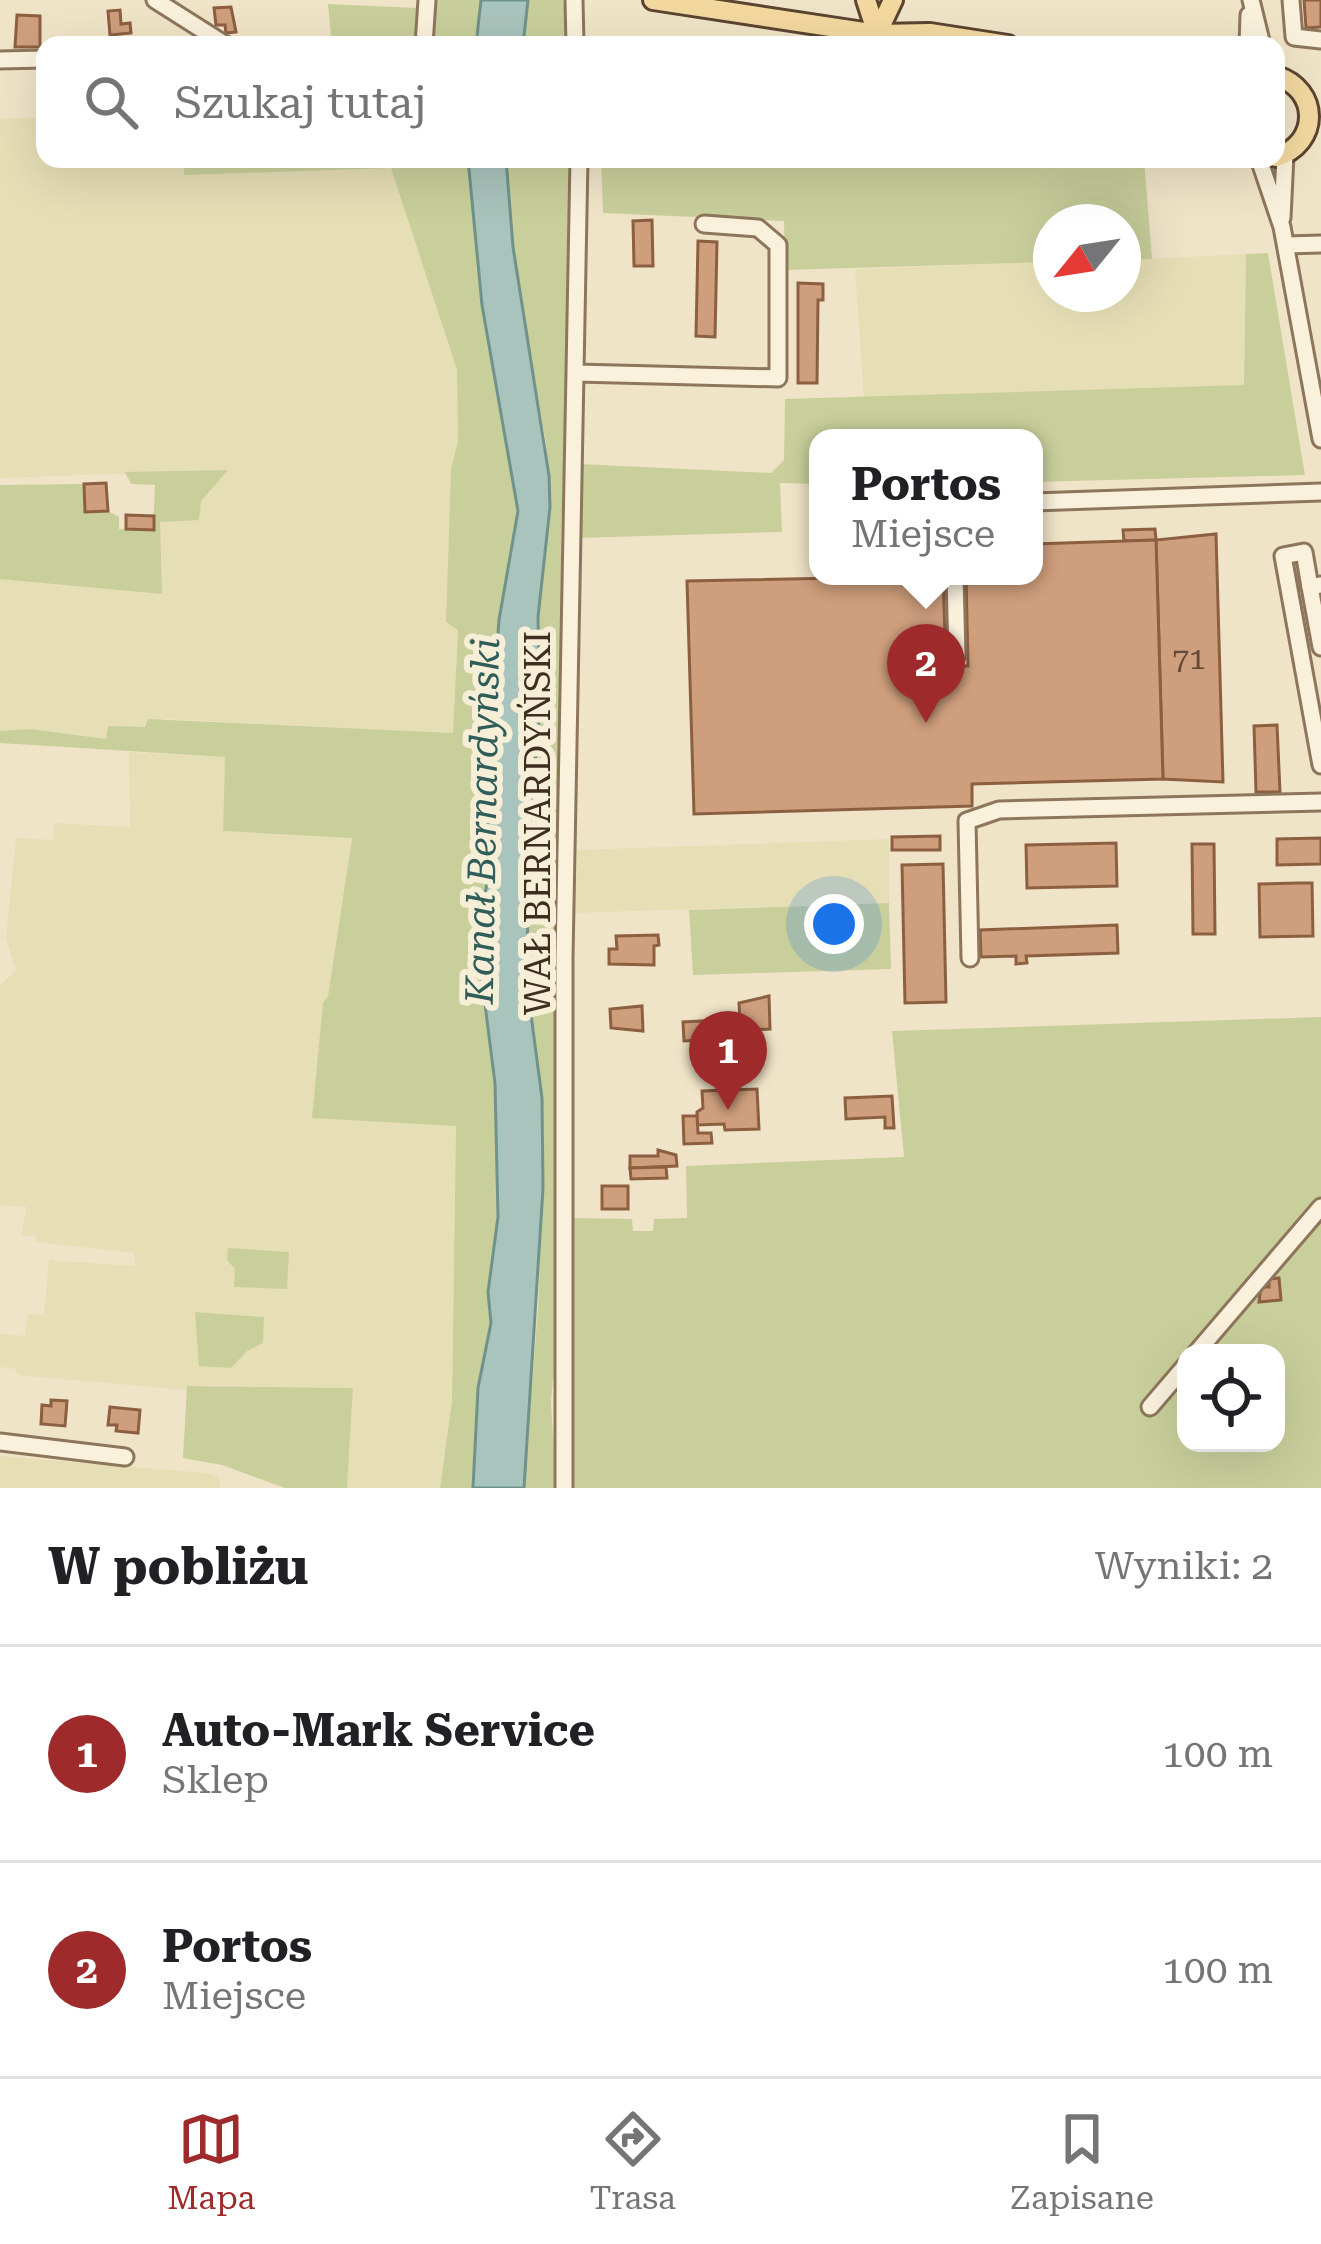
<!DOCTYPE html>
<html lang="pl">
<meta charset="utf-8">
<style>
:root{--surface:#fff;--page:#f2f2f2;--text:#202124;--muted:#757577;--line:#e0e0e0;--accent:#9e2a2b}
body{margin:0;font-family:"Roboto Serif",serif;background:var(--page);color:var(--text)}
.controls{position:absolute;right:36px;bottom:36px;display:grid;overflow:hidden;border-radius:24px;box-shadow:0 12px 48px #0002}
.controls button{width:108px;height:108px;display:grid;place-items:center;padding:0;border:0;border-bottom:3px solid var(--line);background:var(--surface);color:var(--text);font:60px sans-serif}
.compass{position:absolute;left:1033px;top:204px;width:108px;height:108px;border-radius:50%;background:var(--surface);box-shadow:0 12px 48px #0002;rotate:240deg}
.you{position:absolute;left:834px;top:924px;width:42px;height:42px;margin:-30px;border:9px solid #fff;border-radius:50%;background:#1a73e8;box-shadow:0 0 0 18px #1a73e833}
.badge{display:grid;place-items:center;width:78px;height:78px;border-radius:50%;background:var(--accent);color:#fff;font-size:39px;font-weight:700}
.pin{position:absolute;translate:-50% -99px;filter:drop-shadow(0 3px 6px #0008)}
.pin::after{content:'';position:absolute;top:63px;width:42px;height:36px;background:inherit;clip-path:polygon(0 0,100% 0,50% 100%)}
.popup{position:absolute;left:809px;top:429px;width:234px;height:156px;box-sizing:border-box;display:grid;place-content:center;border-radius:24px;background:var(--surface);filter:drop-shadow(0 3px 9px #0005);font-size:39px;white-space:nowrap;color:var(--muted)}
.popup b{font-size:45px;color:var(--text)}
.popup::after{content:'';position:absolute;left:50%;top:100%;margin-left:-24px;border:24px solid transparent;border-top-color:var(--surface)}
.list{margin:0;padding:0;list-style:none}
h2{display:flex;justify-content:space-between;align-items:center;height:156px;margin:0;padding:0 48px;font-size:51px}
h2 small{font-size:39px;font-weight:400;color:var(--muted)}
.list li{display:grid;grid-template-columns:78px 1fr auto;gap:36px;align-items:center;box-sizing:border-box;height:216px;padding:0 48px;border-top:3px solid var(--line)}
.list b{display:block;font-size:45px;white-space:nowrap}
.list p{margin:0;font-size:39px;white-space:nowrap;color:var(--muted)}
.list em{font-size:39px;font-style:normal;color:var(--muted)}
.icon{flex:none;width:66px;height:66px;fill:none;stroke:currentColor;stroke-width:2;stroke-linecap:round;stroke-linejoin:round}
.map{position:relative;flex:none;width:1321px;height:1488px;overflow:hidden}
.search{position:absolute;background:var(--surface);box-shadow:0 12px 48px #0002;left:36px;right:36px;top:36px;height:132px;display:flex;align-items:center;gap:30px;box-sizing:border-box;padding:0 42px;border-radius:24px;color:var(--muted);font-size:45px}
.sheet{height:588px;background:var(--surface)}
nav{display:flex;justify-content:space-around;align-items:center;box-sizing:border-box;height:168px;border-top:3px solid var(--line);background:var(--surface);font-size:33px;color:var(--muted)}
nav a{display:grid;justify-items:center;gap:6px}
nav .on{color:var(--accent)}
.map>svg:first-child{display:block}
.farmland{fill:#e6deb5;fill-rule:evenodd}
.green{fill:#c9cf9b;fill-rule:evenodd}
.water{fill:#a9c4bc;stroke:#6f938a;stroke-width:3}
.building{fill:#cf9f7d;stroke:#8d5f41;stroke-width:3}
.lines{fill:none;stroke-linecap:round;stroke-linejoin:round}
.minor-casing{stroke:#8d765c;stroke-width:21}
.major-casing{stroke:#5b4430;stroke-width:24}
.minor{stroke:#faf1dc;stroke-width:15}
.major{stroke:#f3d9a0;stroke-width:18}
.labels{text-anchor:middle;stroke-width:12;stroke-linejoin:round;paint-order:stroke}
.number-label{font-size:30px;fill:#624a37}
.street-label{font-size:36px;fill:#3d2e20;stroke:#f7eed8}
.water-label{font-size:39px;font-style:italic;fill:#2f5d5a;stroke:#f7eed8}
</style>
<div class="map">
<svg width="1321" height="1488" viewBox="0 0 1321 1488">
<rect width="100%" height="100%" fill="#f0e4c8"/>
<g class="farmland">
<polygon points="45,117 45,159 184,159 185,175 391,167 457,370 458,441 451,469 446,621 458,629 453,733 164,719 107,739 31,729 0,731 0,578 161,594 160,521 201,501 226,470 0,478 0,119"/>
<polygon points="1246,254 1244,385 864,399 855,269 1051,262 1051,294 1123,294 1123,260"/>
<path d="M129,752L225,757L223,831L352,837L328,996L323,1003L456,1126L452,1401L440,1488H347L353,1388L210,1385L188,1386L186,1390L17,1375L16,1369L0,1367V1334L25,1336L28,1314L44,1315L49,1260L135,1266L134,1253L36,1242L35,1236L21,1235L27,1207L0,1205V985L16,971L6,938L16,838L53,840L54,823L130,827ZM196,1312L222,1314L264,1317L241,1357L235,1362L200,1366Z"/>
<polygon points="889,839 889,903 575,913 577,850"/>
<polygon points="0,1456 205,1473 219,1477 220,1488 0,1488"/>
</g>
<g class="green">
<polygon points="431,0 481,0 476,45 428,45"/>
<polygon points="528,0 563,0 569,45 523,45"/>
<polygon points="328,4 418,8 419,45 367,45 366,37 331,36"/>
<polygon points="184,159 388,159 392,167 399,165 402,159 468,159 493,376 518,511 499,620 496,703 490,738 490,865 480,916 479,975 495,1083 498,1217 488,1292 491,1323 478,1388 473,1488 440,1488 452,1401 456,1126 312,1118 323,1003 328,996 352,838 223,831 225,757 0,743 0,731 31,729 106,739 108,726 145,727 148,719 453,733 458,630 446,622 451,469 458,441 457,370 391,168 184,175"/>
<polygon points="506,159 572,159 561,545 558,1319 551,1402 556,1488 524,1488 538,1307 544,1147 542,1098 526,977 532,795 540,709 538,617 550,507 546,444 513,247"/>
<polygon points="601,159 1144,159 1152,259 1123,260 1123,222 1051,222 1051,262 785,270 784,221 603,213"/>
<polygon points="1268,253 1305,475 1034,482 1034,438 818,438 818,484 780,483 782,532 577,538 580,464 771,473 784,460 785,399 1244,385 1246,254"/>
<polygon points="228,470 201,501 199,520 160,522 162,594 0,579 0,485 84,484 86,511 108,511 119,517 119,529 153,530 155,485 131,484 125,472"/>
<polygon points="889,903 891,969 693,975 689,910"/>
<path d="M1321,1017V1488H574L571,1339L574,1218L632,1219L633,1231H653L654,1219L687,1218L686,1166L904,1157L892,1031ZM1186,1353H1276V1443H1186Z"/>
<polygon points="228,1248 289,1252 287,1289 234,1287 235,1269 227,1260"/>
<polygon points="195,1312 264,1317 263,1343 247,1351 231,1368 199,1366"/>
<polygon points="187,1386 353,1388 347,1488 285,1488 222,1465 183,1458"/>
</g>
<g class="water">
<polygon points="481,0 528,0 523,45 476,45"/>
<polygon points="468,159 506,159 513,247 549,476 550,507 538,617 540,709 532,795 526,977 542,1098 543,1188 524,1488 473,1488 478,1388 491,1323 488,1292 498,1217 495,1083 477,942 490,865 487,782 499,620 518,511 482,305"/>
</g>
<g class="building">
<polygon points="1304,0 1321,0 1321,27 1306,28"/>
<polygon points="231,7 236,32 226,33 225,25 216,25 214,8"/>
<polygon points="120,10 121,24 130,23 131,33 110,35 108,11"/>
<polygon points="17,15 40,16 40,47 15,47"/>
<polygon points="652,220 653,266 634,266 633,221"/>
<polygon points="698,241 717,242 715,337 696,336"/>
<polygon points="798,283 823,284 823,300 818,300 817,383 798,383"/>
<polygon points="106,483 108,511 85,512 84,484"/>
<polygon points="126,515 154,516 154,530 126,529"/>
<polygon points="1155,529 1156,540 1124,541 1123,530"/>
<polygon points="1216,534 1223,782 1163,779 1156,540"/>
<polygon points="1156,540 1163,779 972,784 972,806 694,814 687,581 943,576 946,666 968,666 966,576 1034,576 1034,544"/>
<polygon points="1277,725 1280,792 1256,792 1254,726"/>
<polygon points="940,836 940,850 892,850 892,837"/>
<polygon points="1321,838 1321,864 1277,865 1277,839"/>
<polygon points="1116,843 1117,886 1027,888 1026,845"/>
<polygon points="1192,844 1214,844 1215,934 1193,934"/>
<polygon points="943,864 946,1002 905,1003 902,865"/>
<polygon points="1298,883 1312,883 1313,936 1260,937 1259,884"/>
<polygon points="1117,925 1118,953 1026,956 1027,963 1016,964 1016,956 981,957 980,930"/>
<polygon points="658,935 659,945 654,946 654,965 609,964 609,949 617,949 616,936"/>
<polygon points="769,996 770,1029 751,1030 751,1040 741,1040 739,1003"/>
<polygon points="642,1006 643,1031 611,1028 610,1009"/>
<polygon points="720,1020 721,1039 684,1041 683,1022"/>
<polygon points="757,1089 759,1129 725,1130 724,1124 697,1125 697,1112 703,1108 702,1091"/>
<polygon points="892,1096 894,1128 885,1128 885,1117 846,1119 845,1098"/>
<polygon points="683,1116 697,1116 698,1133 711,1133 712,1143 684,1144"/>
<polygon points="658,1150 676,1155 677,1166 630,1168 630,1156 658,1156"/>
<polygon points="666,1167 667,1178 631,1179 630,1168"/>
<rect x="602" y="1186" width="26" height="23"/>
<polygon points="1279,1278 1281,1300 1259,1302 1261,1287 1269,1287 1269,1279"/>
<polygon points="51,1400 67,1401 65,1426 41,1424 42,1405 51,1406"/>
<polygon points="110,1407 140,1410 138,1433 116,1431 117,1425 108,1425"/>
</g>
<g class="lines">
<g class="minor-casing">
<g id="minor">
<polyline points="155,0 226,45"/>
<polyline points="574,0 575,45"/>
<polyline points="1251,0 1262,45"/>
<polyline points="1291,0 1294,37 1321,40"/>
<polyline points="424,45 427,0"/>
<polyline points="1248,45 1249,15"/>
<polyline points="0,60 45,59"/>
<polyline points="1259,159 1282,227 1321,439"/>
<polyline points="1282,218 1285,155"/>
<polyline points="1286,245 1321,244"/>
<polyline points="576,373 778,378 778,245 758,228 704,224"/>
<polyline points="1034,502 1321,492"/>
<polyline points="955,576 957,655"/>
<polyline points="1321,585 1310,587 1304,552 1283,556 1321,765"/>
<polyline points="1310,587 1321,647"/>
<polyline points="970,958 967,821 999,810 1321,802"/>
<polyline points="1196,1353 1321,1207"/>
<polyline points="1150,1407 1186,1365"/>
<polyline points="0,1442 125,1457"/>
<polyline points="564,1488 564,958 579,159"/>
</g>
</g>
<g class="major-casing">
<g id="major">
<polyline points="653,0 877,34 930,33 1008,45"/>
<polyline points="866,0 877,34"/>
<polyline points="877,34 893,0"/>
<path d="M1276,76C1320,89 1320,144 1276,157"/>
</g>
</g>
<use href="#minor" class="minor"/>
<use href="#major" class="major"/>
</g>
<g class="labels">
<g class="number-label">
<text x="1189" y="669">71</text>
</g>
<g class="street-label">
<text transform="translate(537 823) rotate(-90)" y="13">WAŁ BERNARDYŃSKI</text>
</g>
<g class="water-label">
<text transform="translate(482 821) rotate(-89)" y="14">Kanał Bernardyński</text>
</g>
</g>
</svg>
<div class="controls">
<button><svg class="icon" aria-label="locate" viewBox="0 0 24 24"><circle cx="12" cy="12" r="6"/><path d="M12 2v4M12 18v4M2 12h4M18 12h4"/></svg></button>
</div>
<svg class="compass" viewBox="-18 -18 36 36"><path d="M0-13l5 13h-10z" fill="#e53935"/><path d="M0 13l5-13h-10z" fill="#757577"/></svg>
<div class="you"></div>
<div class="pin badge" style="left:728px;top:1110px">1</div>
<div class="pin badge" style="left:926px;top:723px">2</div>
<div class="popup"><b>Portos</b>Miejsce</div>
<div class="search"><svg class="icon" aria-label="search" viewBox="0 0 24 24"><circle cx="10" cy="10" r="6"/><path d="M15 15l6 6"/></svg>Szukaj tutaj</div>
</div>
<section class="sheet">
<h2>W pobliżu<small>Wyniki: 2</small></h2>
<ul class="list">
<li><span class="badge">1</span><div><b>Auto-Mark Service</b><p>Sklep</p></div><em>100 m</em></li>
<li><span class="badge">2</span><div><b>Portos</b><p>Miejsce</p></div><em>100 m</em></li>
</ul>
</section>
<nav>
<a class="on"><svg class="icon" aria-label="map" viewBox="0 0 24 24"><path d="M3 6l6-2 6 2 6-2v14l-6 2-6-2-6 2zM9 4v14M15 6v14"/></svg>Mapa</a>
<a><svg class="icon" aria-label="directions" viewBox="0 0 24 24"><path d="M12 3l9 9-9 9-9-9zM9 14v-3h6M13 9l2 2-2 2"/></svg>Trasa</a>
<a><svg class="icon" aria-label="saved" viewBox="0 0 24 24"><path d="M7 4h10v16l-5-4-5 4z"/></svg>Zapisane</a>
</nav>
